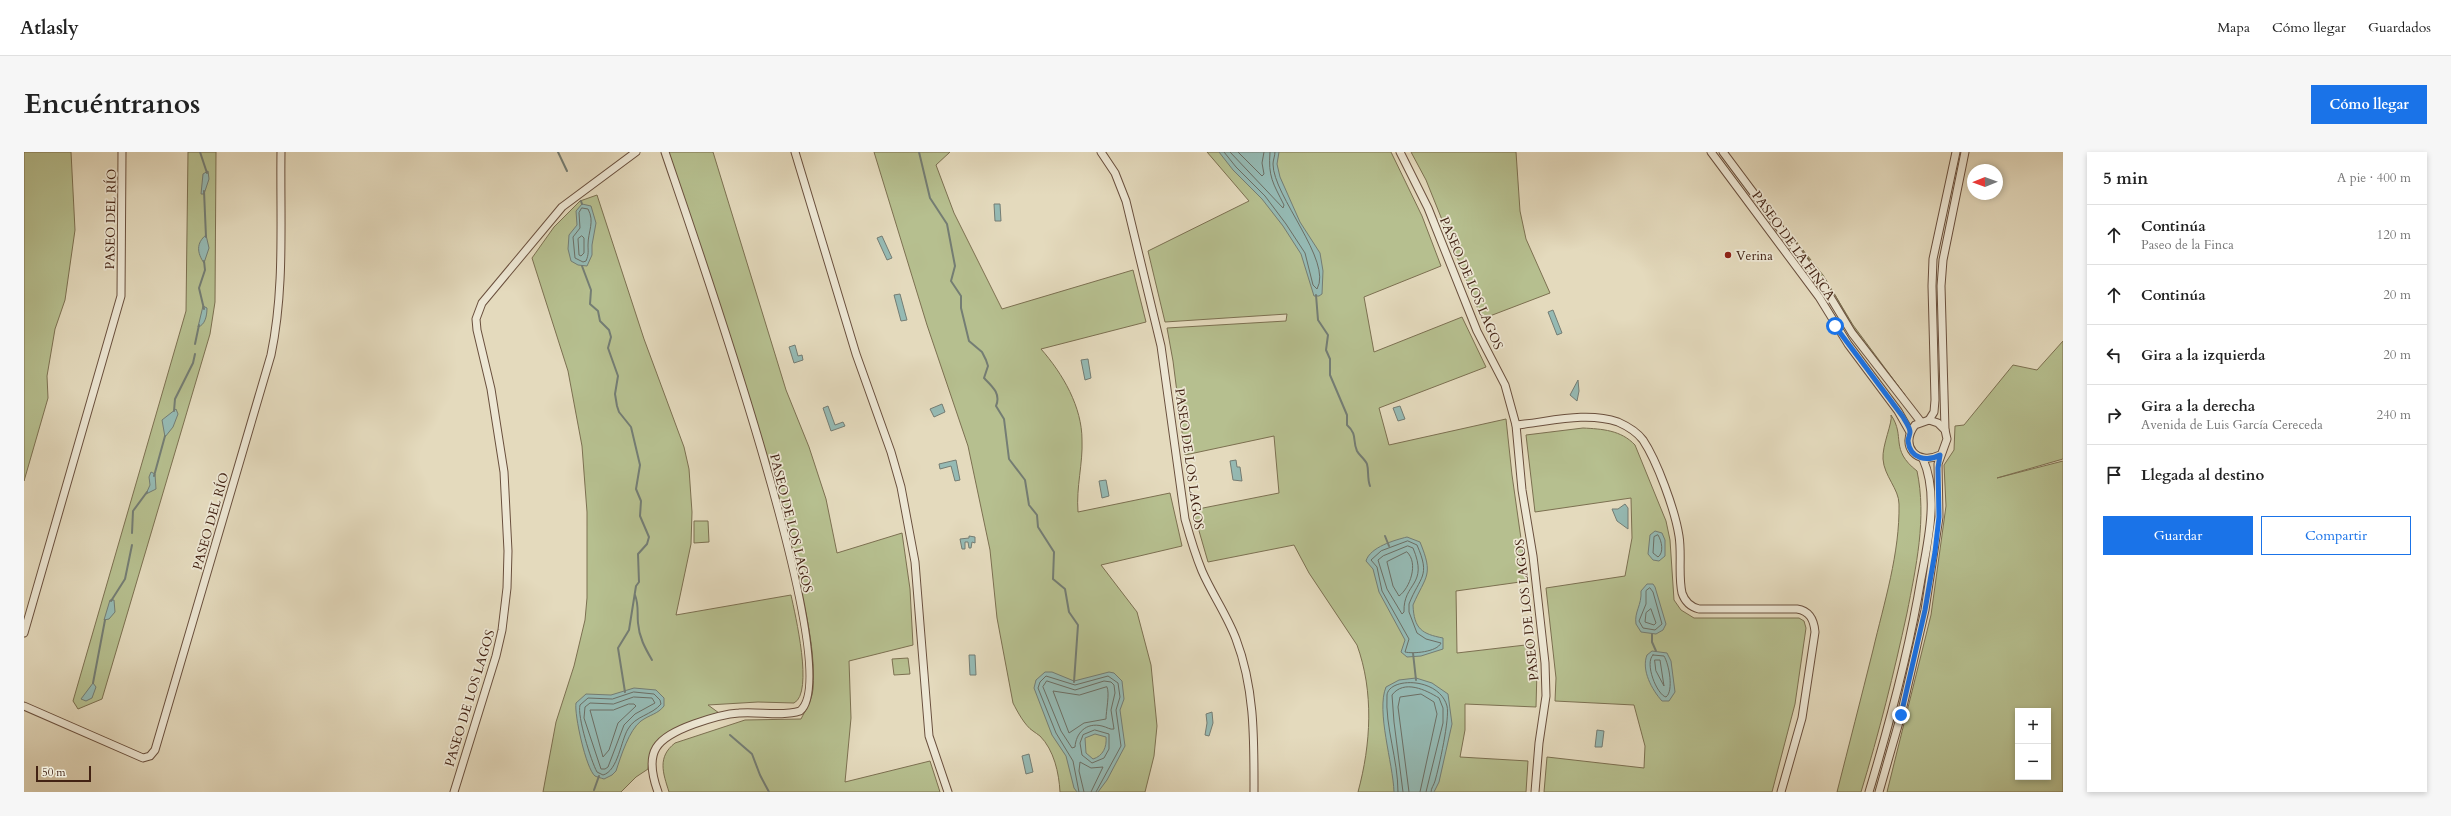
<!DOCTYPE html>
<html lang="es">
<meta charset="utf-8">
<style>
:root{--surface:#fff;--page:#f6f6f6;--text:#222;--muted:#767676;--line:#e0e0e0;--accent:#1a73e8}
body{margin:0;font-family:Cardo,serif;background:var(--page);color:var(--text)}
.controls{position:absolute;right:12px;bottom:12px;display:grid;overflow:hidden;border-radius:0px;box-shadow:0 2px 6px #0003}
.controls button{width:36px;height:36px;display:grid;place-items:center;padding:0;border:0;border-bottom:1px solid var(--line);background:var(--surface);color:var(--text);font:20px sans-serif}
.compass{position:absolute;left:1943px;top:12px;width:36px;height:36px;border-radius:50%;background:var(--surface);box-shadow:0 2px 6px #0003;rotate:269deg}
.scale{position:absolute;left:12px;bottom:10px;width:55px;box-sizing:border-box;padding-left:4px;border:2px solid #422213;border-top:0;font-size:11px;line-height:14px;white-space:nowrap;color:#422213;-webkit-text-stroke:3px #ede7d4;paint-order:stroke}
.stop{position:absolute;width:12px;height:12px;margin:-9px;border:3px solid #1a73e8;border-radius:50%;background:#fff}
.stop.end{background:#1a73e8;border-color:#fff;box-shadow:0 1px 4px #0008}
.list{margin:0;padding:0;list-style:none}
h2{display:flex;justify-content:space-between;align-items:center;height:52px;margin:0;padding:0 16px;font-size:17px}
h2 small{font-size:13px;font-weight:400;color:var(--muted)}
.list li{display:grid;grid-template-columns:26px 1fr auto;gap:12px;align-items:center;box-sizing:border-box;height:60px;padding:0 16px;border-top:1px solid var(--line)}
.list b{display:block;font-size:15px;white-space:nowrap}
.list p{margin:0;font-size:13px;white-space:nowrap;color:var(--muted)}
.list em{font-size:13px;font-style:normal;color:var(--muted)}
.actions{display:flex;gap:8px;padding:12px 16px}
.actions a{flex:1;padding:9px 0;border:1px solid var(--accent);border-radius:0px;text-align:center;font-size:14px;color:var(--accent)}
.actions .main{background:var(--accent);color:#fff}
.icon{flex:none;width:22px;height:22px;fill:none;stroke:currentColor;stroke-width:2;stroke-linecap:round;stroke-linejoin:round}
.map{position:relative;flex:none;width:2039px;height:640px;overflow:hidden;border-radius:0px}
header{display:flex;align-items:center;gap:24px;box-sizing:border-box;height:56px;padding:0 20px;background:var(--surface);border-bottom:1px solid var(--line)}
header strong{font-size:19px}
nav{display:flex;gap:22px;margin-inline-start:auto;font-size:14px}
.intro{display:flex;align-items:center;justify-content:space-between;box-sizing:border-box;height:96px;padding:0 24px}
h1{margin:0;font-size:28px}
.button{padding:10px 18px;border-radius:0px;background:var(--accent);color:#fff;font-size:14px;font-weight:700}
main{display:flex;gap:24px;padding:0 24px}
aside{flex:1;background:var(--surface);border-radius:0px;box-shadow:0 2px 6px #0003}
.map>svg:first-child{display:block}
.green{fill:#b6bf8f;stroke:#7c7051;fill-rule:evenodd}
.water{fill:#95bab4;stroke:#747d74;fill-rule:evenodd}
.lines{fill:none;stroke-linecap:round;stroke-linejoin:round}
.shore{stroke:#6c6e64;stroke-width:1}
.stream{stroke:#747d74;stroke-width:2}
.street-casing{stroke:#6a503e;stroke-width:9}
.street{stroke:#ede7d4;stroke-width:7}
.route{stroke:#1a73e8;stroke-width:5}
.poi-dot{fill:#8f2418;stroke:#ede7d4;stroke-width:1.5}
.labels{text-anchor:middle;stroke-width:3.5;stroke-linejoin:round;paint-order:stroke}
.street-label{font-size:13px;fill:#422213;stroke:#ede7d4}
.poi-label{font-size:13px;fill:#422213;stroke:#ede7d4;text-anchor:start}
</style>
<header>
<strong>Atlasly</strong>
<nav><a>Mapa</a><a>Cómo llegar</a><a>Guardados</a></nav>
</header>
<div class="intro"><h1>Encuéntranos</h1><a class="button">Cómo llegar</a></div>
<main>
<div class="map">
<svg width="2039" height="640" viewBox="0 0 2039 640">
<rect width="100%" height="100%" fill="#e4dabd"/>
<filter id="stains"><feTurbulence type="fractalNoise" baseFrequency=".005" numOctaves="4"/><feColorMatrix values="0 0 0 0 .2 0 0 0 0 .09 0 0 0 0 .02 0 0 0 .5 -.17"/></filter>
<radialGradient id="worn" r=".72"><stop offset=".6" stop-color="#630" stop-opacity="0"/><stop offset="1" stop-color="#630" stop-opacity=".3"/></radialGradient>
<g class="green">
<polygon points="0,0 47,0 51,78 41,148 31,177 23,224 24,246 0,329"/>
<polygon points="164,0 192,0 191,150 186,182 78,547 54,557 49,549 162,159"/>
<path d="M644,0H689L762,238L785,295L802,347L813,401L878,381L886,437L889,493L825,509L827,566L821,630L906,609L916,640H645C639,621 633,605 651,591L721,568L777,567C782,557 788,548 789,537C792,492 778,445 768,402C737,266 688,133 644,0Z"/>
<path d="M850,0H926L912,13L930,61L978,157L1109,118L1122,170L1017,197C1039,222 1058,255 1058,288C1059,312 1052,335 1054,360L1146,341L1158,394L1077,413L1113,460L1127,513L1133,574L1130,604L1121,640H1036C1035,621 1030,598 1016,584C1014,582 1011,581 1009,579C1001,574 993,559 989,551L973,466L966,398L944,294L903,173Z"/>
<path d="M1183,0H1367L1398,64L1417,114L1340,145L1350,200L1438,165L1462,215L1355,256L1365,293L1482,267L1488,323L1503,429L1432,439L1433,501L1510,492L1513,518L1512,555L1441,552V578L1436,605L1504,609L1502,640H1334C1347,592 1350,540 1333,493L1285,421L1270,393L1184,410L1169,358L1255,341L1250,284L1161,303L1149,209L1143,176L1262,169L1263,162L1141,170L1124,99L1225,49Z"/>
<polygon points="1387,0 1492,0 1496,59 1502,87 1526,141 1458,167 1402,28"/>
<path d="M573,43L620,187L660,295L665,317L668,360L667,392L652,463L767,443C771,462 790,541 770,551L734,550L684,553L695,561C663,571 626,577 624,617L612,625L597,640H519L532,570L550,514L561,468L563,446V360L558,294L544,219L508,106L530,75L556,49Z"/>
<polygon points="1771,88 1799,123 1829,173 1881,243 1829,175 1811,143"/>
<path d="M2039,189V307L1973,326L2039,309V640H1863L1907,463L1922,354L1920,313L1930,298L1931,274L1940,273L1989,213L2013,218ZM1994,559H2024V625H1994Z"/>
<path d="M1867,263C1882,285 1865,297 1893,319C1903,366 1892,415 1883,461C1870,521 1855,581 1837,640H1813C1825,593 1837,546 1849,498C1860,451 1876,401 1875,352C1875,337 1860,324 1859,307C1858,293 1869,270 1867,263Z"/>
<path d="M1559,276C1578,277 1597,278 1611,293L1642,369L1646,388L1650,448L1657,458L1670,466H1775L1780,469L1782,476L1771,552L1748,640H1520L1523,605L1620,616L1621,594L1610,553L1531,549L1532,526L1522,436L1601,424L1608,386L1607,346L1511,360L1502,283Z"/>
<polygon points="670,369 684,369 685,390 670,391"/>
<polygon points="884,506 886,522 870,523 868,507"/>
</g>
<g class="water">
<polygon points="1195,0 1255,0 1253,12 1256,25 1276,70 1296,101 1299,119 1298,142 1295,144 1290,144 1277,102 1259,74 1238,47 1209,18"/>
<polygon points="184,19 185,27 180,42 177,42 179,22"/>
<polygon points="558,52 567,54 572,71 568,93 568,103 563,114 554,113 547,109 544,97 545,83 553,73 552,59"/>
<polygon points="970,52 976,52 977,69 971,69"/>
<path d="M182,83L185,96L180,111C173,101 172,91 182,83Z"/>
<polygon points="858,84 868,106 863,108 853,86"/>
<polygon points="876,142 883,168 877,169 870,143"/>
<path d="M179,154L183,156C183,164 181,173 174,175Z"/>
<polygon points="1529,158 1538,181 1533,183 1524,160"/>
<polygon points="771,193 774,204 778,203 779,208 770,211 765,195"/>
<polygon points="1064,207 1067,226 1061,228 1057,208"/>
<polygon points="1554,228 1555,239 1553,249 1546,243"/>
<polygon points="918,252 921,260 910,265 906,257"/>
<polygon points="804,254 811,273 819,270 821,274 807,279 799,256"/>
<polygon points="1376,254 1381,267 1374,269 1369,256"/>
<polygon points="152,257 154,262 149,275 141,285 138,268"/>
<polygon points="932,308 936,328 931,329 927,314 916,317 915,312"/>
<polygon points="1212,308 1213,315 1216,315 1218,329 1209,328 1206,309"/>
<polygon points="127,320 131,322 132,337 122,342 126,333 125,325"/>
<polygon points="1082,328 1085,344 1078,346 1075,329"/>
<polygon points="1601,352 1604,356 1604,377 1593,369 1588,357 1594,357"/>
<polygon points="1631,379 1638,381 1641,388 1641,404 1635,409 1629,408 1624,402 1626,383"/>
<polygon points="945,384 951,385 951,391 948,390 947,396 945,396 944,390 941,390 941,397 938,397 936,387 945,386"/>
<path d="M1383,385L1396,390C1410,424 1402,423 1389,453C1390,477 1398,482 1419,486V497L1397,504L1383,505L1377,500L1381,488L1355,440L1349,417L1342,409C1346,395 1371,388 1383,385Z"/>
<path d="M1623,432H1629L1631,435L1642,472L1639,478L1632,482L1617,480L1612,472C1610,460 1618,453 1617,439Z"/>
<polygon points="86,448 90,448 91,460 85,467 80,468"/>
<path d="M1628,499L1643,501L1647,509L1651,540L1645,549H1638C1628,538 1617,518 1623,503Z"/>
<polygon points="945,503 951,503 952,523 946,523"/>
<path d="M1021,520H1028L1050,529L1085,520L1090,521L1098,529L1100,547L1096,558L1101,594L1083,628L1074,640H1053L1050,636L1042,604L1028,583L1010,536L1012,528ZM1071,582L1082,585C1083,595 1079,604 1069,607L1062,601L1061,586Z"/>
<path d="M1392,526L1408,531L1424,542L1428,572L1415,630L1410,640H1370C1369,611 1352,559 1362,535L1375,528Z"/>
<polygon points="69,531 72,535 68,546 62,549 57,547"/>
<path d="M610,536L632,538L640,546V554C634,562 625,563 617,569C605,578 597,604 592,619L588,623L580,627C577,626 573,625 571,624C562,617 550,562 552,551L562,542L587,543Z"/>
<polygon points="1188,560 1189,571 1185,584 1181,583 1183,571 1182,562"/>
<polygon points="1573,578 1580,579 1578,595 1571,595"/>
<polygon points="1005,602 1009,620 1002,622 998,604"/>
</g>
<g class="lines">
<g class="shore">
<path d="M1200,0L1212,15L1241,44L1262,72L1281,101L1289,133L1293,137C1309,109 1249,44 1249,12C1249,8 1251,4 1251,0"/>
<path d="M1206,0L1259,56L1260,53C1249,31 1244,25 1246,0"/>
<polyline points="1214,0 1238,24 1240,22 1238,11 1240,0"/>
<path d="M558,56L564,57C571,70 564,79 564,93C564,99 565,102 562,109L559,110L551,106L549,85L556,76L555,61Z"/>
<polygon points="558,84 560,86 560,101 557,104 555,103 554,87"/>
<path d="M1634,383C1638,389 1640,401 1634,405L1629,401L1630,385Z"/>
<path d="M1384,389L1393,393C1407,425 1396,424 1385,452V460L1393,481L1402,487L1417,491C1413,500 1389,502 1381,500L1385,487L1358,439L1353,415L1347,408L1357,399Z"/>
<path d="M1384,394L1389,396C1405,434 1379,430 1380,460L1378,462L1363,437L1354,408L1359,404Z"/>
<path d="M1383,400C1395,411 1386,436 1375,444L1369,434L1363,410Z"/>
<polygon points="1626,436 1629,440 1638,472 1631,478 1619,476 1615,469 1622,452 1622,439"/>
<polygon points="1627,457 1632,471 1630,473 1621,470 1622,461"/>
<path d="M1629,503L1640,504C1645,512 1650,539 1642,545C1633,543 1620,511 1629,503Z"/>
<polygon points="1631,508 1636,508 1640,534 1632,519"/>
<path d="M1023,529L1051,538L1080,529L1087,530L1090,533L1091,541L1087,558L1090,577C1086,578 1083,575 1078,574C1062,570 1052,581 1051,595L1048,596L1037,579L1019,535Z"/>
<path d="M1083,535C1086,541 1082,559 1082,567L1060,571L1045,581L1029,539L1055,543Z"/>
<path d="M610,540L630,542L636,548L637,552C628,563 611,564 604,577C597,588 594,619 579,623L573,620C567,609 553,564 556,553L564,546L588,547Z"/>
<polygon points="610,545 628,546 631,551 611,562 600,573 584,615 581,617 577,617 560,566 561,555 566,551 589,552"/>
<polygon points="605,552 610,552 612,554 594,571 585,598 579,605 566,558 589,558"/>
<polygon points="1071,578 1085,582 1085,597 1080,606 1068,611 1058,603 1056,591 1059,583"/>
<polyline points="1055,640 1049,609 1032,581 1014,536 1016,530 1022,524 1051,533 1084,524 1094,531 1096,545 1092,558 1097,594 1072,640"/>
<polyline points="1060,640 1055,619 1056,610 1067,616 1079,615 1067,640"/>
<path d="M1374,640C1374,607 1361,575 1363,543C1365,525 1415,525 1423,554C1426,566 1415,615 1411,629C1410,633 1407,636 1407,640"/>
<path d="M1379,640L1370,570L1368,543C1380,527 1402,538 1415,546L1419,556V571L1402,640"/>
<polyline points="1385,640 1374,555 1376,545 1397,542 1410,550 1413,562 1396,640"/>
</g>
<g class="stream">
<polyline points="176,0 183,21"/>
<polyline points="534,0 543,19"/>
<path d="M895,0L906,46L923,72L931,114L927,129L937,144V156L945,189L958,200L962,208L964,214L960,226C969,235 977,242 972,254L980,267L985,307L1001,328L1005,353L1013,363L1014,375L1030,400L1029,427L1041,437L1045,460L1054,473L1050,530"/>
<polyline points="180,39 182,85"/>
<polyline points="557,49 558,52"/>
<polyline points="180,109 181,118 175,136 180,157"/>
<polyline points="558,114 567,138 566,152 574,159 576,169 585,178 587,185 584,196 594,224 591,242 593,254 595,260 607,275 616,313 612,337 617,349 616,364 625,385 623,392 614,402 615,430 612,434 605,478 594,496 601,540"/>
<path d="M1292,143L1294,168L1304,183L1302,198L1306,207V223L1323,263V273C1334,283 1328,288 1333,299C1335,303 1341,307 1343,312C1345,319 1343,326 1346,334"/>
<polyline points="171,192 175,173"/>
<polyline points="150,259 151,247 169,211 171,202"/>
<polyline points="130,324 141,284"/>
<polyline points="108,381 109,359 123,340"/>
<polyline points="1361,384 1365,394"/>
<path d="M611,443C615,453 613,461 614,471C615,485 621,496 628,508"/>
<polyline points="87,449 101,427 108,393"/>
<polyline points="1628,482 1628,490 1632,499"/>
<polyline points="1389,501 1392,528"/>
<polyline points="69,531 81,468"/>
<polyline points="706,583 728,602 736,623 745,640"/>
<polyline points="570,638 575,624"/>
</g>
<g class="street-casing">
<g id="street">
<polyline points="771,0 832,202 867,300 877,335 891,410 905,584 924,640"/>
<path d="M1077,0L1091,21L1102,49L1137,194L1161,367C1166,385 1171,402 1178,419C1188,442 1203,463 1212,487C1231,537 1230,588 1230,640"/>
<polyline points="1376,0 1404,56 1453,179 1481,233 1492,273 1498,338 1509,404 1521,511 1522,544 1515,591 1511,640"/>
<polyline points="1687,0 1795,145 1824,192 1874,259 1886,280"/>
<polyline points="1699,0 1802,138 1828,181 1897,270"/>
<polyline points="1905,268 1910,260 1911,248 1908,134 1909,107 1932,0"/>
<path d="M1492,273C1525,270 1562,259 1594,270C1603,274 1613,280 1619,288C1633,309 1651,358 1655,384C1658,402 1654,423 1658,441C1661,450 1667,455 1675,457H1773C1786,459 1790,468 1791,480L1778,566L1757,640"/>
<polyline points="1921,278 1917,134 1919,108 1941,0"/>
<polyline points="0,481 97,144 98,0"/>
<path d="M0,554L119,606L126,604L131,598L247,203C261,136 256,68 257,0"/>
<polyline points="430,640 472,504 478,478 483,436 484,399 480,320 467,237 453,178 452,167 458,151 538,55 612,0"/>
<path d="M634,640C619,599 632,586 670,572C684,567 699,562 715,561C734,559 757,565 776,559C825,521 664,69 641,0"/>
<path d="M1845,640C1866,570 1885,500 1897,427C1904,390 1915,343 1899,307"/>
<path d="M1855,640L1877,563L1901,458L1915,365L1914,312L1923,287L1921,278L1914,271L1905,268L1891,273C1875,294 1893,314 1916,303"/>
</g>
</g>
<use href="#street" class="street"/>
</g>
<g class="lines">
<path class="route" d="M1811,174L1879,265C1881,269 1886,275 1886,280C1886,283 1884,286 1884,289C1886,307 1903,310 1916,303L1914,316L1915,365L1911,400L1901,458L1877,563"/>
</g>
<circle class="poi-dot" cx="1704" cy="103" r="4"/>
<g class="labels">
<g class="street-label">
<text transform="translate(86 67) rotate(-89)" y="5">PASEO DEL RÍO</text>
<text transform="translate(1770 93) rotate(54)" y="5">PASEO DE LA FINCA</text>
<text transform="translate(1448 131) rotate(67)" y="5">PASEO DE LOS LAGOS</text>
<text transform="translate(1166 307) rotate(82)" y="5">PASEO DE LOS LAGOS</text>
<text transform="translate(186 369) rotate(-74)" y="5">PASEO DEL RÍO</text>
<text transform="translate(768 371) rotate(76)" y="5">PASEO DE LOS LAGOS</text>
<text transform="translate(1502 458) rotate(-96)" y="5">PASEO DE LOS LAGOS</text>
<text transform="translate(445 546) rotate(-73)" y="5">PASEO DE LOS LAGOS</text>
</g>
<g class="poi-label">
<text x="1712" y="108">Verina</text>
</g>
</g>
<rect width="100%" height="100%" filter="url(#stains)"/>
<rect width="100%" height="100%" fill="url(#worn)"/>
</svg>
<div class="controls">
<button>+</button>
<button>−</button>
</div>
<svg class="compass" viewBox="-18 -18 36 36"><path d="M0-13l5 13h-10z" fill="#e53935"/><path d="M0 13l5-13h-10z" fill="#767676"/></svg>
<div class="scale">50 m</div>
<div class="stop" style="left:1811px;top:174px"></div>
<div class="stop end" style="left:1877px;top:563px"></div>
</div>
<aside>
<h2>5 min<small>A pie · 400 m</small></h2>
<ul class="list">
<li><svg class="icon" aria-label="ahead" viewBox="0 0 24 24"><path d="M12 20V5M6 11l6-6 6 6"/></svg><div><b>Continúa</b><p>Paseo de la Finca</p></div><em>120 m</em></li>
<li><svg class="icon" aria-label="ahead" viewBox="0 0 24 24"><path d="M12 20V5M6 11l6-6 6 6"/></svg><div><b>Continúa</b></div><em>20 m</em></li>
<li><svg class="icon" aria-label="left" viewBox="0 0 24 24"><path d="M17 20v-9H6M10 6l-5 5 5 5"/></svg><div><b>Gira a la izquierda</b></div><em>20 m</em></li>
<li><svg class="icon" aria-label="right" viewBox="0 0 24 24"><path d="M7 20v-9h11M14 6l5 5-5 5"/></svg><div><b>Gira a la derecha</b><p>Avenida de Luis García Cereceda</p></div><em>240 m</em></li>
<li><svg class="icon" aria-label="arrive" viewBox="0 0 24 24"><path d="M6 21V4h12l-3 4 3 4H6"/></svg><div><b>Llegada al destino</b></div></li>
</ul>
<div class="actions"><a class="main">Guardar</a><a>Compartir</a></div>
</aside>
</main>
